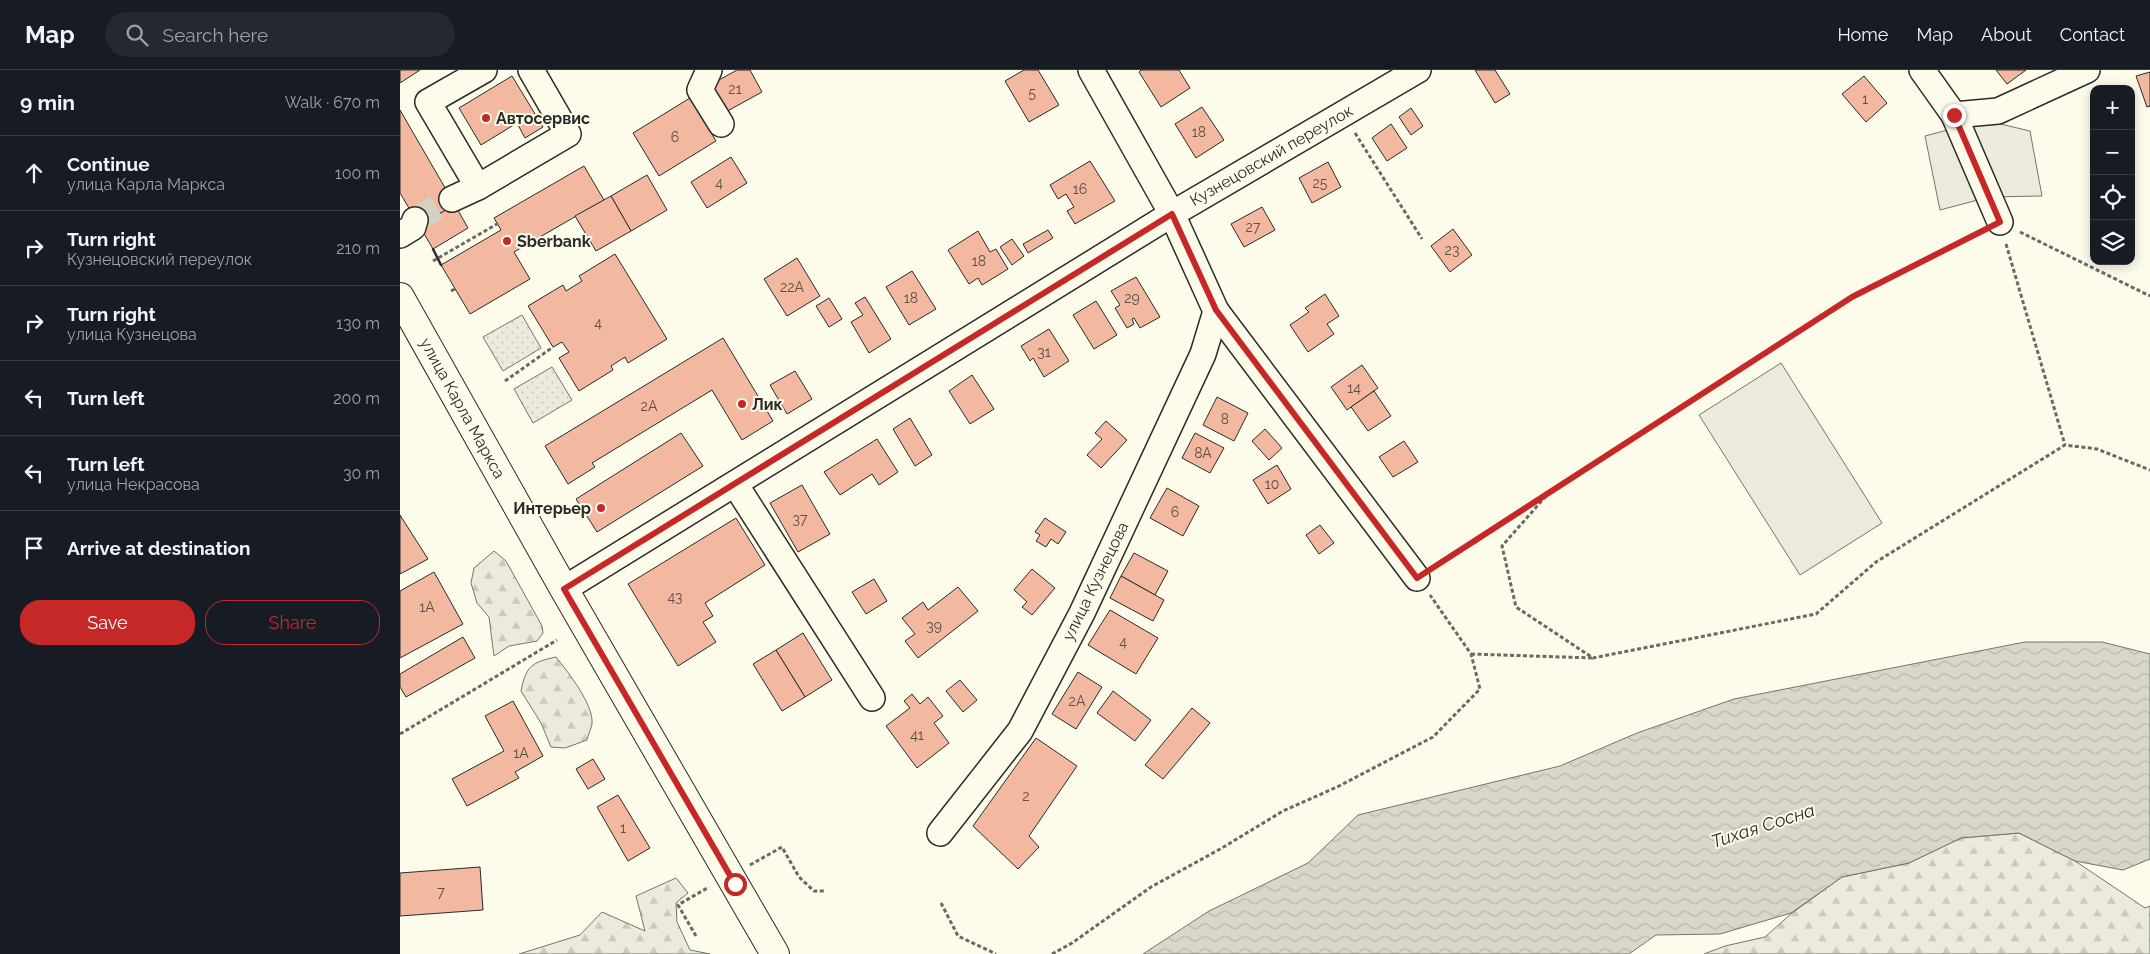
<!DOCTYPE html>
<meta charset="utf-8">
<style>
:root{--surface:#171b24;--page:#242831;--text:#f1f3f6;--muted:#9ea1a6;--line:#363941;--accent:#c62828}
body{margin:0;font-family:Raleway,sans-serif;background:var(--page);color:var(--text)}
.controls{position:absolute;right:15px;top:15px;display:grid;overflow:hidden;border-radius:10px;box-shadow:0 2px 12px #0003}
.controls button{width:45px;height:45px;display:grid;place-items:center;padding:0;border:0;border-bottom:1px solid var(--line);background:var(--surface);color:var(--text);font:25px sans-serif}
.stop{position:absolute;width:15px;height:15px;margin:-11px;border:4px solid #c62828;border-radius:50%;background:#fff}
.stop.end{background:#c62828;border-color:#fff;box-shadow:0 1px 5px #0008}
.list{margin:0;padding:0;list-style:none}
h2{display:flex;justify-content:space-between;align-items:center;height:65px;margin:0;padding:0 20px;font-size:21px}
h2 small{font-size:16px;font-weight:400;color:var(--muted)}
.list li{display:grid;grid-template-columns:32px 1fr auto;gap:15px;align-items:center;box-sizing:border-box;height:75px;padding:0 20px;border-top:1px solid var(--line)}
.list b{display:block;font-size:19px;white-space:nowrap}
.list p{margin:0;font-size:16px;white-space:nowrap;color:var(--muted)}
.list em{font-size:16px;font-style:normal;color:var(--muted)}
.actions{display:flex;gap:10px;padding:15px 20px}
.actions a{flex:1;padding:11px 0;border:1px solid var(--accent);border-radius:20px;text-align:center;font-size:18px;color:var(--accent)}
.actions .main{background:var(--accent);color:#fff}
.icon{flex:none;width:28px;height:28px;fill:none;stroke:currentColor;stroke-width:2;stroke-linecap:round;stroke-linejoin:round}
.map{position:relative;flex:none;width:1750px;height:884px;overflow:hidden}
header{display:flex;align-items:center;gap:30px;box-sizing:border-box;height:70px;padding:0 25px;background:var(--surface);border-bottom:1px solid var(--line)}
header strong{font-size:24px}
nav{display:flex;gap:28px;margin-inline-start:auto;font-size:18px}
.search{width:350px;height:45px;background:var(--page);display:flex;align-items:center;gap:12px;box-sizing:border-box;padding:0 18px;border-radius:28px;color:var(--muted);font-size:19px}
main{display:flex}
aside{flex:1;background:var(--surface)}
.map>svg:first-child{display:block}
.grass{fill:url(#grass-dots);stroke:#74746e}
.forest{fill:url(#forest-firs);stroke:#74746e}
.park{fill:#ecebdb;stroke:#74746e}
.parking{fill:#eceadb;stroke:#74746e}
.water{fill:url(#water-waves);stroke:#74746e}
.building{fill:#f2b8a0;stroke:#2b2b2b}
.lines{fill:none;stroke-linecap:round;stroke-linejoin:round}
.minor-tunnel{stroke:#d3d1c4;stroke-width:25;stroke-dasharray:25 12;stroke-linecap:butt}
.minor-casing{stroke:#2b2b2b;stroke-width:28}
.major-casing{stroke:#2b2b2b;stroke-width:30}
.path{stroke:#6a6964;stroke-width:3;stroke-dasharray:4 2.5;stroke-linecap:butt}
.minor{stroke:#fdfbea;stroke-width:25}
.major{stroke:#fdfbea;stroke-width:28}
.wall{stroke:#2b2b2b;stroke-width:2.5}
.route{stroke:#c62828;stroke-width:6}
.poi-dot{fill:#c62828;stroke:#fdfbea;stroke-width:2}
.labels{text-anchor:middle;stroke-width:4;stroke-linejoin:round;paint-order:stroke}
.number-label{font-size:14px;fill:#5d4e48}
.poi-label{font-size:16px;font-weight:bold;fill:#2b2b2b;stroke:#fdfbea;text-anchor:start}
.street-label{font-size:16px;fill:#2b2b2b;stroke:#fdfbea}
.water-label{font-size:18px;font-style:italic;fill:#2b2b2b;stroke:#fdfbea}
</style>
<header>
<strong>Map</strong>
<div class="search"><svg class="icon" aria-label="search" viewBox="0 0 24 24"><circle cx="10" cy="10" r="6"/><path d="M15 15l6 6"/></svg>Search here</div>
<nav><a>Home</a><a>Map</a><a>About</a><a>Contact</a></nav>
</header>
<main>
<aside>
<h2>9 min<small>Walk · 670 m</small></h2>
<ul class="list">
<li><svg class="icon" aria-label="ahead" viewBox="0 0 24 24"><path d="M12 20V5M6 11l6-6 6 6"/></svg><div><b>Continue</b><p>улица Карла Маркса</p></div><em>100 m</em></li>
<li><svg class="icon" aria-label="right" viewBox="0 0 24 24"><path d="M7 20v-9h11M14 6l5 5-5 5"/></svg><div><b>Turn right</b><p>Кузнецовский переулок</p></div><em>210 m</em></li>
<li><svg class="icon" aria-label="right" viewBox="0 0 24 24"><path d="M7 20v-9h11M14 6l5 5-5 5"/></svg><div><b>Turn right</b><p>улица Кузнецова</p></div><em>130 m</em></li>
<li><svg class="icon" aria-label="left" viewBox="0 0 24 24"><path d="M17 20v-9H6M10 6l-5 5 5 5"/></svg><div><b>Turn left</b></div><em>200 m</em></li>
<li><svg class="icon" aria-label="left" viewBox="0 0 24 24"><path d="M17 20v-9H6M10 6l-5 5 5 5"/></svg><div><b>Turn left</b><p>улица Некрасова</p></div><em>30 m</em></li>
<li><svg class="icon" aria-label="arrive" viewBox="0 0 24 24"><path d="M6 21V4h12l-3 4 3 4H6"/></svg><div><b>Arrive at destination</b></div></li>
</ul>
<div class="actions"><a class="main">Save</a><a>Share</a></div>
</aside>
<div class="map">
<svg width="1750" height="884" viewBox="0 0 1750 884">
<defs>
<pattern id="grass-dots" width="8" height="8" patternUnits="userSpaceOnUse" patternTransform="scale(1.25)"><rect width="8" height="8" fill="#ecebdb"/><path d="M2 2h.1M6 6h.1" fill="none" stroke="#cbcabc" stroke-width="1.8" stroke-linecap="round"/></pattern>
<pattern id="forest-firs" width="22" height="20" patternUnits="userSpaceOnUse" patternTransform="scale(1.25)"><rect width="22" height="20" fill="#ecebdb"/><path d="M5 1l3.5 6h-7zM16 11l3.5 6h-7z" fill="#cbcabc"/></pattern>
<pattern id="water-waves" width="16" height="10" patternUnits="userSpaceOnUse" patternTransform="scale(1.25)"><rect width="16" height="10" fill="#d8d7c9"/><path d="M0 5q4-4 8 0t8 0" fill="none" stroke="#bab9ad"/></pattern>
</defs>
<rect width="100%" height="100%" fill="#fdfbea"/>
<g class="grass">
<polygon points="122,245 141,278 103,301 83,267"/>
<polygon points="152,297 172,330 133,353 114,319"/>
</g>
<g class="forest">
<polygon points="94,481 106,491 142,556 143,563 137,571 109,576 94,586 89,547 77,533 71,513 74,498"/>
<path d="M156,587C168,602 194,635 192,654C191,659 188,665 187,670L165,678L151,677L141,653L121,621C126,596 132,592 156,587Z"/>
<polygon points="1619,763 1675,791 1745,838 1750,836 1750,884 1304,884 1325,876 1365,867 1392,843 1442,807 1509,793 1561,768"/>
<polygon points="276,808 288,823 276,833 277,852 290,880 310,884 119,884 180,865 202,842 245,861 236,826"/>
</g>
<polygon class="park" points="1381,293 1482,453 1400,505 1299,345"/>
<polygon class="parking" points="1596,53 1630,61 1642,126 1589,127 1540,140 1525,66 1559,57"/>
<polygon class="water" points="1625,572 1702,572 1750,584 1750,789 1723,800 1675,791 1619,763 1561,768 1509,793 1442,807 1391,843 1320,864 1256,865 1229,884 743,884 809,841 908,793 958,745 1160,696 1237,663 1334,629"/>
<g class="building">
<polygon points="0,0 20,0 0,13"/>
<polygon points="337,0 350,0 362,22 322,44 308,16"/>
<polygon points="624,0 638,0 659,35 629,52 605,11"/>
<polygon points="741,0 779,0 790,18 761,37 739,2"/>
<polygon points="1075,0 1095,0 1110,24 1095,33"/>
<polygon points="1596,0 1626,0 1607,14"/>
<polygon points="1750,2 1750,36 1747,37 1736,6"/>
<polygon points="112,6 143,57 125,68 117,53 81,75 59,38"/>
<polygon points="1464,6 1487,33 1466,52 1442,24"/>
<polygon points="290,28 316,71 259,106 233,63"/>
<polygon points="802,37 824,70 796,88 775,54"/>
<polygon points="1011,38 1023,56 1011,65 999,47"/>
<polygon points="0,40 55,135 19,155 0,123"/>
<polygon points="991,54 1007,78 987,91 972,68"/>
<polygon points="331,87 347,113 307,138 291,112"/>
<polygon points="690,91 715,131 675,154 667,141 674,137 666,124 658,129 650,115"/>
<polygon points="928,92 941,117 912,133 899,108"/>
<polygon points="184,96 204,130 114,182 130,209 70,244 41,195 101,160 94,148"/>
<polygon points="247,105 267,140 231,161 211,126"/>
<polygon points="211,126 231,161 196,181 175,146"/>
<polygon points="55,135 68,158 33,179 19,155"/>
<polygon points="862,137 875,160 844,177 831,154"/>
<polygon points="1053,159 1072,185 1050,202 1031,176"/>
<polygon points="648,160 653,168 628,183 623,174"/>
<polygon points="578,161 590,182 596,179 608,199 582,215 578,208 569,214 548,180"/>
<polygon points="612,169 624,186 612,195 600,177"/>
<polygon points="215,184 267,269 228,293 225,287 211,296 213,300 179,321 159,288 169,282 162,272 153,277 128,236 163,215 166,221 182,211 179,206"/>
<polygon points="397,188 420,226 387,246 364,209"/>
<polygon points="512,201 536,239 509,255 486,217"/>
<polygon points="736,207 760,247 740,258 734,248 732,249 734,254 727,258 715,238 720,235 711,221"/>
<polygon points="925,224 939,246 927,254 934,264 908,282 890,255 909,242 905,238"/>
<polygon points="465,227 491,269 469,283 451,252 463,245 455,233"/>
<polygon points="429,228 442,249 429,257 416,236"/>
<polygon points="696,231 717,265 694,279 673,245"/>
<polygon points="649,259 669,291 644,307 633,288 630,291 621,276"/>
<polygon points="323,268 373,351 342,370 312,320 192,393 195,397 168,414 145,376"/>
<polygon points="962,295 978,318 947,340 931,317"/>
<polygon points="395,301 412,329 387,344 370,315"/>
<polygon points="572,305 594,339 570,354 549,321"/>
<polygon points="974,321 991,346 968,361 951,337"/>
<polygon points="817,327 848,343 834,371 803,355"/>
<polygon points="510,348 532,385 515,396 493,359"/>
<polygon points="706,351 727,370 701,398 687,385 702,369 695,363"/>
<polygon points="865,359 882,378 869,390 852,371"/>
<polygon points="281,363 303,396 197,462 176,429"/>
<polygon points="795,363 824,378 810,403 782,388"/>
<polygon points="477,369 498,402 479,415 472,404 440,425 424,402"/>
<polygon points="1004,371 1018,392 993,407 979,387"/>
<polygon points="877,395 891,419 868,434 853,410"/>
<polygon points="402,415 430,464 398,482 370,433"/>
<polygon points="767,418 799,436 783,466 750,448"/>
<polygon points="0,445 28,489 0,504"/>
<polygon points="336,448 365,495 305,533 313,546 303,552 316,572 278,596 228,514"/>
<polygon points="645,448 666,462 658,474 651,469 646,477 636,471 640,465 635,462"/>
<polygon points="920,455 934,473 919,484 906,465"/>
<polygon points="734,483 768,501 755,525 721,506"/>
<polygon points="632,499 655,518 632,545 622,537 627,532 614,520"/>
<polygon points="34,502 63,554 0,588 0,521"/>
<polygon points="721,506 764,530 753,551 710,528"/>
<polygon points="474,509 487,531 466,544 452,522"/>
<polygon points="558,517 578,541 518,588 505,571 515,564 502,548 523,532 528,540"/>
<polygon points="710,540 758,568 736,604 688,575"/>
<polygon points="403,563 432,610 405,627 376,580"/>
<polygon points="63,567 75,588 6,627 0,617 0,604"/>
<polygon points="376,580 405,627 382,641 353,594"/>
<polygon points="678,602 702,617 676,659 652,644"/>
<polygon points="560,610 577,630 563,642 546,621"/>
<polygon points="713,621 751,650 735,671 697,643"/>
<polygon points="512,624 520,634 528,627 543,646 534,653 549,673 517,698 486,656 510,638 504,631"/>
<polygon points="113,631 143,686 115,702 119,708 67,736 52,709 104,681 85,646"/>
<polygon points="792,638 810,653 763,709 745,695"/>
<polygon points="636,668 677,696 629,766 639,777 618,799 573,756"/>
<polygon points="193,689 205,709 188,719 176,699"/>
<polygon points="218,725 250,778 228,791 197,737"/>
<polygon points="80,797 83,840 0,846 0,803"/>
</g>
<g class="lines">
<polyline class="minor-tunnel" points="15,150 52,129"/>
<g class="minor-casing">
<g id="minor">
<polyline points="84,0 28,32 78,117 168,64 131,0"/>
<polyline points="309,0 300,20 321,54"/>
<polyline points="691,0 772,144 816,241 1017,508"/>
<polyline points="1522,0 1554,45 1600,152"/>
<polyline points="1554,45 1598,41 1687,0"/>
<polyline points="52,129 78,117"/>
<polyline points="0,165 13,157 15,150"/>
<polyline points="335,414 472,628"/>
<polyline points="164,519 772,144 1018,0"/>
<polyline points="540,763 620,661 682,543 803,284 816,241"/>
</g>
</g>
<g class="major-casing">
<polyline id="major" points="0,227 164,519 375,884"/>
</g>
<g class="path">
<polyline points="955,63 1022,169"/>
<polyline points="1620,162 1750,226"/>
<polyline points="1606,174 1665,375"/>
<polyline points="33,191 97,154"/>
<polyline points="51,221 55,219"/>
<polyline points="105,311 153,277"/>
<polyline points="1146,426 1102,476 1116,537 1193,588 1416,544 1476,492 1665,375 1697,379 1750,400"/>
<polyline points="1036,496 1452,227 1580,162"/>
<polyline points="1071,584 1193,588"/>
<polyline points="0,664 157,570"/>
<polyline points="350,795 382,777 399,807 414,821 426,821"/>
<polyline points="541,833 558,866 596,884"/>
<polyline points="296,866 278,835 309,817"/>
<polyline points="652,884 672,873 751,817 822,778 883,741 937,717 1033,667 1080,619 1071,584 1030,525"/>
</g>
<use href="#minor" class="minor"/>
<use href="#major" class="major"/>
<polyline class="wall" points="33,179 41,195"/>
</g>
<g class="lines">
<polyline class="route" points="335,814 164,519 772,144 816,240 1017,508 1452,227 1600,152 1554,45"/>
</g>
<g class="poi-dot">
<circle cx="86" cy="48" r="5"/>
<circle cx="107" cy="171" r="5"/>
<circle cx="342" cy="334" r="5"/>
<circle cx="201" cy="438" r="5"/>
</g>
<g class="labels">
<g class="number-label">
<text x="335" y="24">21</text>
<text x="632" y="28">5</text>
<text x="1465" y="34">1</text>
<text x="799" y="67">18</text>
<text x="275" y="72">6</text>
<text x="319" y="118">4</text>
<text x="920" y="118">25</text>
<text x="680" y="124">16</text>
<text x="853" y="162">27</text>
<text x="1052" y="185">23</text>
<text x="579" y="196">18</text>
<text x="392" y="222">22А</text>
<text x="511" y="233">18</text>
<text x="732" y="233">29</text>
<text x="198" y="258">4</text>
<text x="644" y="287">31</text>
<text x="954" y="323">14</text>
<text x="249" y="341">2А</text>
<text x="825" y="354">8</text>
<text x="803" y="388">8А</text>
<text x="872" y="419">10</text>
<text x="775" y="447">6</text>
<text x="400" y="454">37</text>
<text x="275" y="532">43</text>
<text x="27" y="542">1А</text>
<text x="534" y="561">39</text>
<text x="723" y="577">4</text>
<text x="677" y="636">2А</text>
<text x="517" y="670">41</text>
<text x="121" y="688">1А</text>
<text x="626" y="731">2</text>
<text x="223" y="763">1</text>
<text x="41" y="827">7</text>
</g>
<g class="poi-label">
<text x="96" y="54">Автосервис</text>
<text x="117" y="177">Sberbank</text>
<text x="352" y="340">Лик</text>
<text x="191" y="444" text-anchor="end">Интерьер</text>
</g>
<g class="street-label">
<text transform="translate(871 85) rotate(-30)" y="6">Кузнецовский переулок</text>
<text transform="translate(63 338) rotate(61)" y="6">улица Карла Маркса</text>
<text transform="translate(695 511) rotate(-64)" y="6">улица Кузнецова</text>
</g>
<g class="water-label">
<text transform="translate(1363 756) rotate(-18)" y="6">Тихая Сосна</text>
</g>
</g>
</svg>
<div class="controls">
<button>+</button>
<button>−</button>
<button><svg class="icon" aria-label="locate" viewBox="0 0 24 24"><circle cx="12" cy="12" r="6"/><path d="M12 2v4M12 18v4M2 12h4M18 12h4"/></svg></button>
<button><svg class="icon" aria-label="layers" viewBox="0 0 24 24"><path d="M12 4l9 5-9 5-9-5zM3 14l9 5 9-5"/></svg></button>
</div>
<div class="stop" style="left:335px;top:814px"></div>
<div class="stop end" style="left:1554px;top:45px"></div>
</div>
</main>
